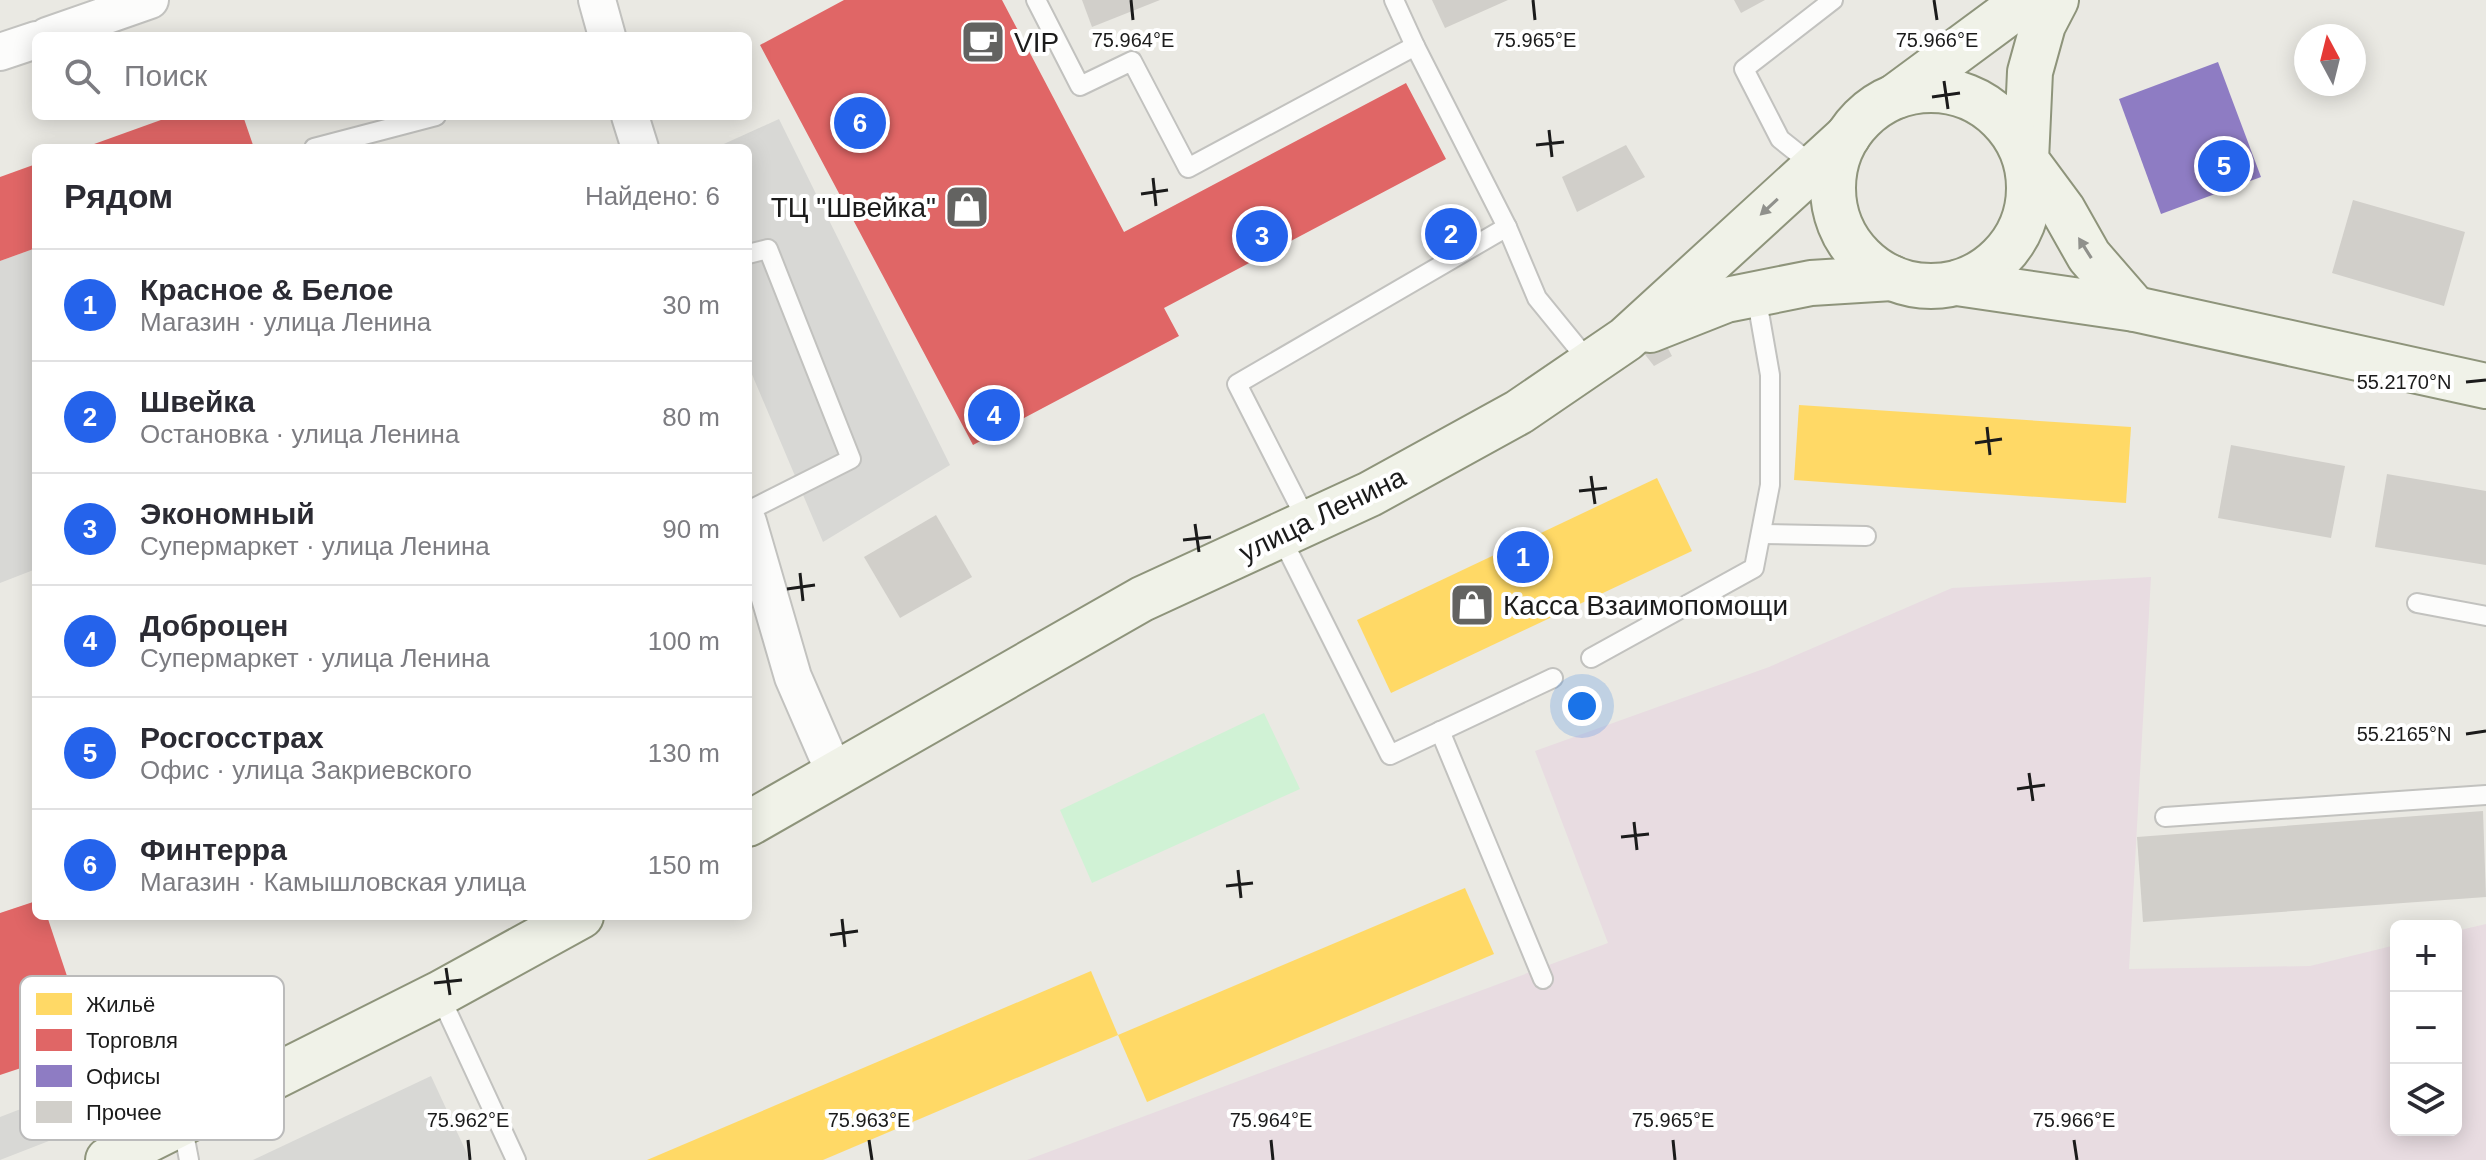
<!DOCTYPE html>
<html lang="ru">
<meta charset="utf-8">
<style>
:root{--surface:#fff;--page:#f7f7f7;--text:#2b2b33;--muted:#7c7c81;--line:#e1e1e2;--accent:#2563eb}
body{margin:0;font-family:Arial,sans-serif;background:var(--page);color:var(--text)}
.controls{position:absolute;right:24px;bottom:24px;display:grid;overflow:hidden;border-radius:12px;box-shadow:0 4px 20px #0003}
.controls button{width:72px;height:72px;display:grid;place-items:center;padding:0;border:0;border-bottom:2px solid var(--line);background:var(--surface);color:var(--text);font:40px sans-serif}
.compass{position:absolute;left:2294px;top:24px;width:72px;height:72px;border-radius:50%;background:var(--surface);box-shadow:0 4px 20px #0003;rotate:353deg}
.you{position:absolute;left:1582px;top:706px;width:28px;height:28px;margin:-20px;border:6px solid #fff;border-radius:50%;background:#1a73e8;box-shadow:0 0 0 12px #1a73e833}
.badge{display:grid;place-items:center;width:52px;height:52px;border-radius:50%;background:var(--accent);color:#fff;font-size:26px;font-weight:700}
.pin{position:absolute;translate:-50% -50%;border:4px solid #fff;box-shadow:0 2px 8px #0006}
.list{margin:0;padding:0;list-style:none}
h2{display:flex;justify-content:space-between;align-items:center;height:104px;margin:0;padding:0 32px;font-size:34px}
h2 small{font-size:26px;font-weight:400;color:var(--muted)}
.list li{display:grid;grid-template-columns:52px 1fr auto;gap:24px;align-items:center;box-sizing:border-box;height:112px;padding:0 32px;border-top:2px solid var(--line)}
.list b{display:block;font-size:30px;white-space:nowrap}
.list p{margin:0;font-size:26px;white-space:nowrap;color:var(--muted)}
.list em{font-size:26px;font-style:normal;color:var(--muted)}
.icon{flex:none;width:44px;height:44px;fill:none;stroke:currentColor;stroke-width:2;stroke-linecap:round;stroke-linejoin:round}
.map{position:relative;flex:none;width:2486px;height:1160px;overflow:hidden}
.search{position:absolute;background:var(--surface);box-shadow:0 4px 20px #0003;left:32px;top:32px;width:720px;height:88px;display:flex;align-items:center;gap:20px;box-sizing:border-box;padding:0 28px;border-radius:12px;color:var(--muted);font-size:30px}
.panel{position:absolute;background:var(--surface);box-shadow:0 4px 20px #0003;left:32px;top:144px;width:720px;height:776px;border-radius:12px}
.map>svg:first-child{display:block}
.industrial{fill:#e8dce1}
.park{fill:#d0f2d5}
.parking{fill:#d8d8d5}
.homes{fill:#ffd966}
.shops{fill:#e06666}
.offices{fill:#8e7cc3}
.building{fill:#d1cfca}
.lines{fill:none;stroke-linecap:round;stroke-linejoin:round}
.lane-casing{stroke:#c2c2bf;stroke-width:22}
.street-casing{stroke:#c2c2bf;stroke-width:40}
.secondary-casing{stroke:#8e947b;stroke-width:48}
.lane{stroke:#fcfcfb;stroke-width:18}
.street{stroke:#fcfcfb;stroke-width:36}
.secondary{stroke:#f0f2e8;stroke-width:44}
.oneway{fill:#90918c}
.ticks{fill:none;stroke:#1b1b1b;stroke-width:3}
.labels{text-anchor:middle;stroke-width:8;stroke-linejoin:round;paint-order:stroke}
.poi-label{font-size:28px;fill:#1b1b1b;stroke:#fff;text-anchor:start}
.street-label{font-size:28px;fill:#1b1b1b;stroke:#fff}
.key{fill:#fff;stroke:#bbb;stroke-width:2}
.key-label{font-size:22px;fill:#1b1b1b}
.ticks-label{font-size:20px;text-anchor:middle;fill:#1b1b1b;stroke:#fff;stroke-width:8;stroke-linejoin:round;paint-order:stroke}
</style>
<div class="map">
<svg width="2486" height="1160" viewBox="0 0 2486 1160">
<rect width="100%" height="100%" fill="#eae9e3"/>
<polygon class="industrial" points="2151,577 2129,969 2310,966 2396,945 2396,1130 2456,1130 2456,931 2486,924 2486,1160 1027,1160 1608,943 1535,751 1769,667 1952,588"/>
<polygon class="park" points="1264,713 1300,789 1092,883 1060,810"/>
<g class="parking">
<polygon points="779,119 950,465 823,542 748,365 748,148 715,148"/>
<polygon points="36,248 36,569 0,583 0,261"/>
<polygon points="431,1076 470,1160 253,1160"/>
<polygon points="75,1088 90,1125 0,1160 0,1117"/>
</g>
<g class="homes">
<polygon points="1799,405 2131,427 2126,503 1794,480"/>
<polygon points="1657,478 1692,551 1391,693 1357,620"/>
<polygon points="1465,888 1494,954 1147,1102 1118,1035"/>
<polygon points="1091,971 1118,1035 823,1160 647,1160"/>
</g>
<g class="shops">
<polygon points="844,0 1002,0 1124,232 1406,83 1446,159 1164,308 1179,336 973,445 760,45"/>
<polygon points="172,116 243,116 254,148 83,148"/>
<polygon points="36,164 36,248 0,261 0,177"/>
<polygon points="36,901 36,916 47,916 90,1045 0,1075 0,913"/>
</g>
<polygon class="offices" points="2218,62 2261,177 2161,214 2119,99"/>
<g class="building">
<polygon points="1082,0 1160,0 1092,27"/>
<polygon points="1432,0 1508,0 1445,28"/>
<polygon points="1734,0 1765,0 1741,13"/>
<polygon points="1626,145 1645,177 1577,212 1562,177"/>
<polygon points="2353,200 2465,232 2444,306 2332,273"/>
<polygon points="1664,341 1672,356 1654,366 1643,352"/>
<polygon points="2231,445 2345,466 2331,538 2218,518"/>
<polygon points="2387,474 2486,491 2486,565 2375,547"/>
<polygon points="936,515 972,577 900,618 864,557"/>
<polygon points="2483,811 2486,897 2143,922 2137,837"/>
</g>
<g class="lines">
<g class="lane-casing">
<g id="lane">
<polyline points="1036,0 1080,86 1132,61 1188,168 1415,46 1507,227"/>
<polyline points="1394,0 1415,46"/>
<polyline points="314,148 436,116"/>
<polyline points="1814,166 1780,139 1744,69 1833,0"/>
<polyline points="748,254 768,249 851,459 748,511"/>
<polyline points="1308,523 1237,384 1507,227 1537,298 1590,363"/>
<polyline points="1761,534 1866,536"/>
<polyline points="1280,535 1390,755 1553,678"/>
<polyline points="2417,603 2486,616"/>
<polyline points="1591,658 1754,568 1770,485 1770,375 1756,295"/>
<polyline points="1440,731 1543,979"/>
<polyline points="2165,817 2486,795"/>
<polyline points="439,994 516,1160"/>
<polyline points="182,1123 189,1160"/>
</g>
</g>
<g class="street-casing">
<g id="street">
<polyline points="597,0 607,36"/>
<polyline points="47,36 150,0"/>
<polyline points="0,52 36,40"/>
<polyline points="630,116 640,148"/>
<polyline points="748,522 793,677 836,776"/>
</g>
</g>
<g class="secondary-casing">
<g id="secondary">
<polyline points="2056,0 2043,25 2030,72 2026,160 2063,210 2089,256 2135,309"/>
<circle cx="1931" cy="188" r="98"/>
<polyline points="1896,96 2026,0"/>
<polyline points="1957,283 2135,309 2486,386"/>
<polyline points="1650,330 1726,300 1811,283 1892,278"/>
<polyline points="748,824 1142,599 1370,494 1519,412 1626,339 1848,136"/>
<polyline points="108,1160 439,994 581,916"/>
</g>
</g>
<use href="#lane" class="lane"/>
<use href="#street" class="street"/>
<use href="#secondary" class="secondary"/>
</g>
<defs><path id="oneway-solid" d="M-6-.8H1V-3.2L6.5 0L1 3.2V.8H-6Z" transform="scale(2)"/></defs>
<g class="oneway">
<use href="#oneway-solid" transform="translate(1769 207) rotate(137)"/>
<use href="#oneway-solid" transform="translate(2085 248) rotate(-122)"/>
</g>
<path class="ticks" d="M1131,0L1133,20M1533,0L1535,20M1934,0L1937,20M1944,81L1948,109M1932,97L1960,93M1549,130L1552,157M1536,145L1564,142M1153,178L1156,206M1141,194L1168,190M2466,382L2486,380M1987,427L1990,455M1975,443L2002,439M1591,476L1595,504M1579,491L1607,488M1195,524L1199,552M1183,540L1211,537M800,573L803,601M787,589L815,585M2466,734L2486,731M2029,773L2033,801M2017,789L2045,785M1634,822L1637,850M1621,837L1649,834M1238,870L1241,898M1226,886L1253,883M842,919L845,947M830,935L858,931M446,968L450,995M434,983L462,980M468,1140L470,1160M869,1140L872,1160M1271,1140L1273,1160M1673,1140L1675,1160M2074,1140L2077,1160"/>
<defs>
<g id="cafe-square" transform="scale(2.3)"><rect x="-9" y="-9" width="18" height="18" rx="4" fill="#636361" stroke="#fff"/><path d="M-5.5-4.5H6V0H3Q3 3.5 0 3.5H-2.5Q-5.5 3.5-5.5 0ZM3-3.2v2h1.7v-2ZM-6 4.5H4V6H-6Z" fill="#fff"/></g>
<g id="shop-square" transform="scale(2.3)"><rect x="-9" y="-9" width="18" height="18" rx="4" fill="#636361" stroke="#fff"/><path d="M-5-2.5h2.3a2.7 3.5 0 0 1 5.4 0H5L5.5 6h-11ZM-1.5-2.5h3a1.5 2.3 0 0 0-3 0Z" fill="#fff"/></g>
</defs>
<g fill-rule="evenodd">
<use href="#cafe-square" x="983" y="42"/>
<use href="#shop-square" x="967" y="207"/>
<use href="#shop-square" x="1472" y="605"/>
</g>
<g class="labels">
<g class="poi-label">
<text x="1014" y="52">VIP</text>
<text x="936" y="217" text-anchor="end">ТЦ "Швейка"</text>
<text x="1503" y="615">Касса Взаимопомощи</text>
</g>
<g class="street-label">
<text transform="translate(1322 514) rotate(-26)" y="10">улица Ленина</text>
</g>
</g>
<rect x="20" y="976" width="264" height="164" rx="12" class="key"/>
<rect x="36" y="993" width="36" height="22" fill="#ffd966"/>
<rect x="36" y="1029" width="36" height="22" fill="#e06666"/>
<rect x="36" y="1065" width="36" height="22" fill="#8e7cc3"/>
<rect x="36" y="1101" width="36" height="22" fill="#d1cfca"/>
<g class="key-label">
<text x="86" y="1012">Жильё</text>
<text x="86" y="1048">Торговля</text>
<text x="86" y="1084">Офисы</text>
<text x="86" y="1120">Прочее</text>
</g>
<g class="ticks-label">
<text x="1133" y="47">75.964°E</text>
<text x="1535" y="47">75.965°E</text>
<text x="1937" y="47">75.966°E</text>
<text x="2404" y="389">55.2170°N</text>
<text x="2404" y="741">55.2165°N</text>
<text x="468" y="1127">75.962°E</text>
<text x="869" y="1127">75.963°E</text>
<text x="1271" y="1127">75.964°E</text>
<text x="1673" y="1127">75.965°E</text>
<text x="2074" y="1127">75.966°E</text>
</g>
</svg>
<div class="controls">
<button>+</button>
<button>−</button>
<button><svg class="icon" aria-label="layers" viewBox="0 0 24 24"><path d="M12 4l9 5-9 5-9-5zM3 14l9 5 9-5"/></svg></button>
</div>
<svg class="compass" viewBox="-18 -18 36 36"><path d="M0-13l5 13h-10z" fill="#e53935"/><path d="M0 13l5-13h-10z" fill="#7c7c81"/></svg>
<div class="you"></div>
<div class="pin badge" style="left:1523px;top:557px">1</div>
<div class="pin badge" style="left:1451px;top:234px">2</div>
<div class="pin badge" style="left:1262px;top:236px">3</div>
<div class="pin badge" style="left:994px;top:415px">4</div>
<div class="pin badge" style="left:2224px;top:166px">5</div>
<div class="pin badge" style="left:860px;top:123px">6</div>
<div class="search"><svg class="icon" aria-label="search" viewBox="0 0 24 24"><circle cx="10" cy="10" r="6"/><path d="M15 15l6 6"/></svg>Поиск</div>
<section class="panel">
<h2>Рядом<small>Найдено: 6</small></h2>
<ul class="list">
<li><span class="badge">1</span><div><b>Красное &amp; Белое</b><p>Магазин · улица Ленина</p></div><em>30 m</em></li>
<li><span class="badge">2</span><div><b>Швейка</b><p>Остановка · улица Ленина</p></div><em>80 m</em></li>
<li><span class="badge">3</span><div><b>Экономный</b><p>Супермаркет · улица Ленина</p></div><em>90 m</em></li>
<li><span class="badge">4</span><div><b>Доброцен</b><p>Супермаркет · улица Ленина</p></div><em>100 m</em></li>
<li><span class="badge">5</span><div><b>Росгосстрах</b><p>Офис · улица Закриевского</p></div><em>130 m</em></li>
<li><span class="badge">6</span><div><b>Финтерра</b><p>Магазин · Камышловская улица</p></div><em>150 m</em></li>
</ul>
</section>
</div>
